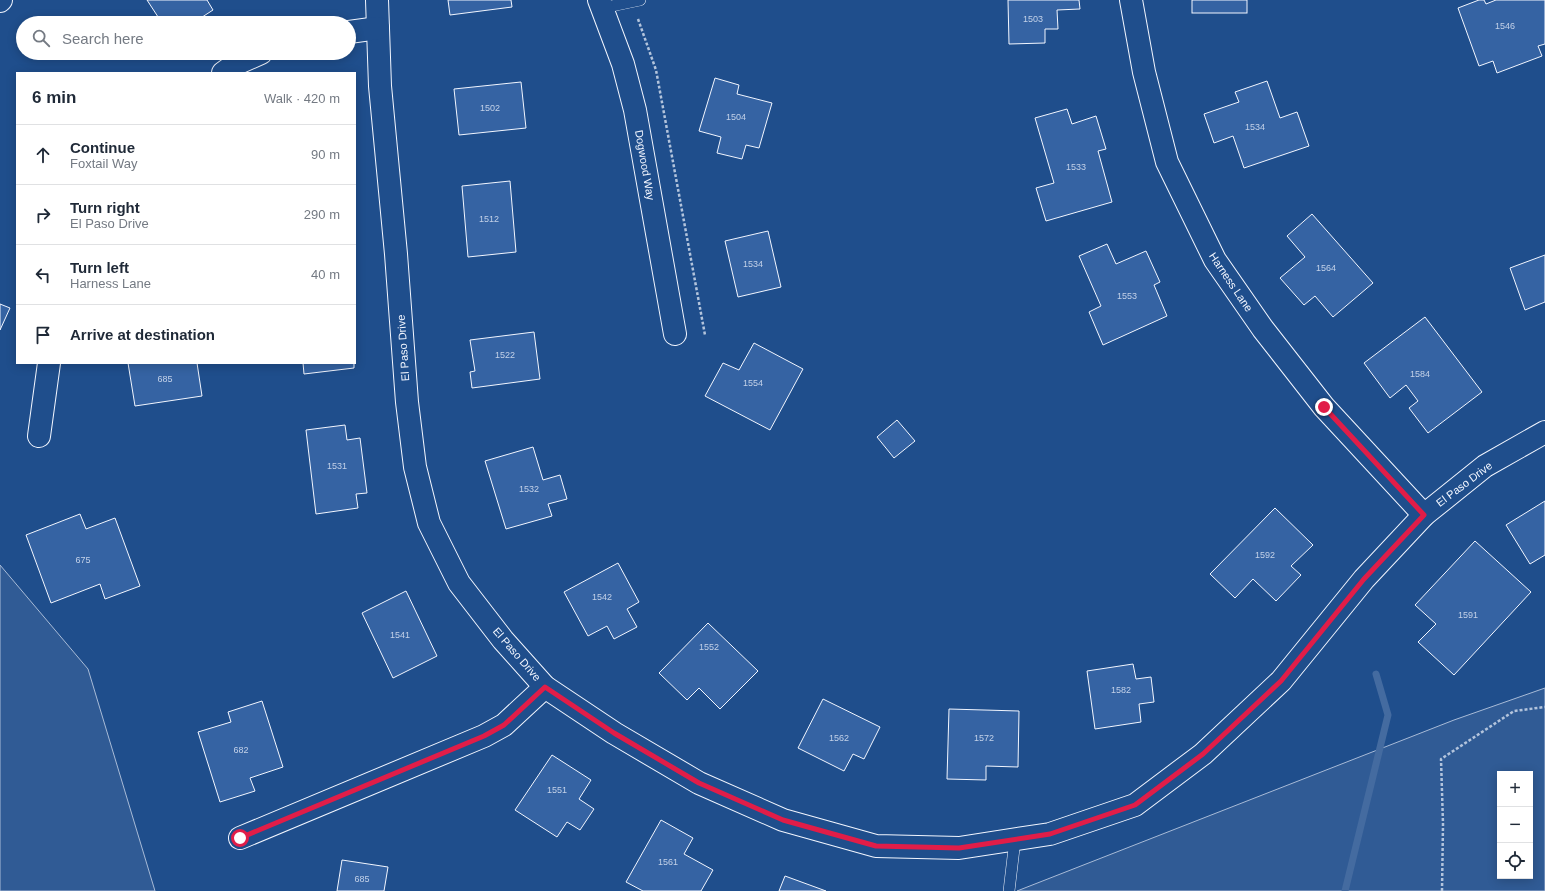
<!DOCTYPE html>
<meta charset="utf-8">
<style>
:root{--surface:#fff;--page:#f6f6f7;--text:#1f2937;--muted:#747a83;--line:#e0e1e3}
body{margin:0;font-family:Helvetica,sans-serif;background:var(--page);color:var(--text)}
.controls{position:absolute;right:12px;bottom:12px;display:grid;overflow:hidden;border-radius:0px;box-shadow:0 2px 10px #0003}
.controls button{width:36px;height:36px;display:grid;place-items:center;padding:0;border:0;border-bottom:1px solid var(--line);background:var(--surface);color:var(--text);font:20px sans-serif}
.stop{position:absolute;width:12px;height:12px;margin:-9px;border:3px solid #e11d48;border-radius:50%;background:#fff}
.stop.end{background:#e11d48;border-color:#fff;box-shadow:0 1px 4px #0008}
.list{margin:0;padding:0;list-style:none}
h2{display:flex;justify-content:space-between;align-items:center;height:52px;margin:0;padding:0 16px;font-size:17px}
h2 small{font-size:13px;font-weight:400;color:var(--muted)}
.list li{display:grid;grid-template-columns:26px 1fr auto;gap:12px;align-items:center;box-sizing:border-box;height:60px;padding:0 16px;border-top:1px solid var(--line)}
.list b{display:block;font-size:15px;white-space:nowrap}
.list p{margin:0;font-size:13px;white-space:nowrap;color:var(--muted)}
.list em{font-size:13px;font-style:normal;color:var(--muted)}
.icon{flex:none;width:22px;height:22px;fill:none;stroke:currentColor;stroke-width:2;stroke-linecap:round;stroke-linejoin:round}
.map{position:relative;flex:none;width:1545px;height:891px;overflow:hidden}
.search{position:absolute;background:var(--surface);box-shadow:0 2px 10px #0003;left:16px;top:16px;width:340px;height:44px;display:flex;align-items:center;gap:10px;box-sizing:border-box;padding:0 14px;border-radius:22px;color:var(--muted);font-size:15px}
.panel{position:absolute;background:var(--surface);box-shadow:0 2px 10px #0003;left:16px;top:72px;width:340px;height:292px;border-radius:0px}
.map>svg:first-child{display:block}
.built{fill:#305b95;stroke:#a8bbd7;fill-rule:evenodd}
.lines{fill:none;stroke-linecap:round;stroke-linejoin:round}
.stream{stroke:#446ba0;stroke-width:7}
.building{fill:#3563a3;stroke:#f2f6ff}
.lane-casing{stroke:#f2f6ff;stroke-width:12}
.street-casing{stroke:#f2f6ff;stroke-width:24}
.secondary-casing{stroke:#f2f6ff;stroke-width:24}
.path{stroke:#b3c4dc;stroke-width:2.5;stroke-dasharray:3 2;stroke-linecap:butt}
.lane{stroke:#1f4e8c;stroke-width:11}
.street{stroke:#1f4e8c;stroke-width:22}
.secondary{stroke:#1f4e8c;stroke-width:22}
.route{stroke:#e11d48;stroke-width:5}
.labels{text-anchor:middle;stroke-width:3;stroke-linejoin:round;paint-order:stroke}
.number-label{font-size:9px;fill:#c3d1e8}
.street-label{font-size:11px;fill:#f2f6ff;stroke:#1f4e8c}
</style>
<div class="map">
<svg width="1545" height="891" viewBox="0 0 1545 891">
<rect width="100%" height="100%" fill="#1f4e8c"/>
<g class="built">
<polygon points="0,565 88,669 155,891 0,891"/>
<path d="M1545,688V891H1017L1454,720ZM1500,774H1530V876H1500Z"/>
</g>
<g class="lines">
<polyline class="stream" points="1345,891 1388,715 1376,674"/>
</g>
<g class="building">
<polygon points="147,0 207,0 213,10 193,23 162,23"/>
<polygon points="448,0 511,0 512,7 450,15"/>
<polygon points="1008,0 1079,0 1080,9 1057,10 1058,29 1045,29 1045,43 1009,44"/>
<rect x="1192" y="0" width="55" height="13"/>
<polygon points="1479,0 1484,0 1486,4 1496,0 1545,0 1545,44 1538,46 1542,56 1497,73 1493,61 1479,66 1458,8"/>
<polygon points="715,78 739,85 737,94 772,103 759,148 746,145 742,159 717,153 721,137 699,131"/>
<polygon points="1267,81 1280,118 1297,112 1309,146 1244,168 1233,136 1214,143 1204,114 1239,102 1235,92"/>
<polygon points="521,82 526,128 459,135 454,89"/>
<polygon points="1067,109 1072,124 1096,116 1106,149 1098,151 1112,202 1046,221 1036,188 1054,183 1035,118"/>
<polygon points="510,181 516,252 468,257 462,186"/>
<polygon points="1312,214 1373,283 1333,317 1315,296 1304,305 1280,278 1305,257 1287,236"/>
<polygon points="768,231 781,287 738,297 725,241"/>
<polygon points="1107,244 1116,264 1146,251 1160,282 1154,285 1167,316 1103,345 1089,312 1101,306 1079,256"/>
<polygon points="1545,255 1545,302 1525,310 1510,268"/>
<polygon points="0,304 10,308 0,330"/>
<polygon points="1425,317 1482,392 1428,433 1409,408 1418,401 1406,385 1390,398 1364,363"/>
<polygon points="534,332 540,379 472,388 470,372 475,371 470,340"/>
<polygon points="754,343 803,369 770,430 705,396 723,363 739,370"/>
<polygon points="128,363 197,363 202,396 135,406"/>
<polygon points="303,363 354,363 354,368 304,374"/>
<polygon points="897,420 915,441 894,458 877,437"/>
<polygon points="345,425 347,440 360,438 367,493 356,494 358,508 316,514 306,430"/>
<polygon points="533,447 543,480 560,475 567,499 548,504 552,516 506,529 485,461"/>
<polygon points="1545,501 1545,555 1530,564 1506,525"/>
<polygon points="1275,508 1313,545 1291,566 1301,575 1276,601 1253,579 1235,598 1210,574"/>
<polygon points="80,514 86,529 115,518 140,586 105,599 100,584 51,603 26,535"/>
<polygon points="1475,541 1531,592 1454,675 1418,642 1436,624 1415,605"/>
<polygon points="618,563 639,602 627,609 637,627 614,639 607,626 588,636 564,592"/>
<polygon points="406,591 437,656 393,678 362,613"/>
<polygon points="708,623 758,671 720,709 699,688 687,700 659,673"/>
<polygon points="1133,664 1136,679 1151,677 1154,702 1139,704 1141,722 1095,729 1087,671"/>
<polygon points="823,699 880,727 864,759 853,754 844,771 798,748"/>
<polygon points="262,701 283,767 250,778 255,791 220,802 198,732 231,722 228,712"/>
<polygon points="949,709 1019,711 1018,767 986,766 986,780 947,779"/>
<polygon points="552,755 591,780 579,799 594,809 580,830 567,822 557,837 515,810"/>
<polygon points="661,820 693,838 684,854 713,870 701,891 643,891 626,882"/>
<polygon points="342,860 388,867 384,891 337,891"/>
<polygon points="785,876 826,891 779,891"/>
</g>
<g class="lines">
<g class="lane-casing">
<g id="lane">
<polyline points="602,8 640,0"/>
<polyline points="1009,891 1015,840"/>
</g>
</g>
<g class="street-casing">
<g id="street">
<polyline points="377,0 380,86 396,254 407,402 415,467 429,523 459,583 503,640 545,687 614,733 699,783 783,820 876,846 959,848 1050,834 1135,805 1203,754 1281,681 1364,579 1424,515 1485,466 1545,432"/>
<polyline points="599,0 623,64 635,110 675,334"/>
<polyline points="1131,0 1144,72 1167,162 1215,260 1263,329 1324,407 1424,515"/>
<polyline points="349,32 378,28"/>
<polyline points="223,73 234,65 261,53"/>
<polyline points="39,436 49,363"/>
<polyline points="240,838 484,736 504,725 545,687"/>
</g>
</g>
<g class="secondary-casing">
<polyline id="secondary" points="0,1 1,0"/>
</g>
<g class="path">
<polyline points="638,19 656,70 705,335"/>
<polyline points="1442,891 1443,824 1441,759 1514,711 1545,707"/>
</g>
<use href="#lane" class="lane"/>
<use href="#street" class="street"/>
<use href="#secondary" class="secondary"/>
</g>
<g class="lines">
<polyline class="route" points="240,838 484,736 504,725 545,687 614,733 699,783 783,820 876,846 959,848 1050,834 1135,805 1203,754 1281,681 1364,579 1424,515 1324,407"/>
</g>
<g class="labels">
<g class="number-label">
<text x="1033" y="22">1503</text>
<text x="1505" y="29">1546</text>
<text x="490" y="111">1502</text>
<text x="736" y="120">1504</text>
<text x="1255" y="130">1534</text>
<text x="1076" y="170">1533</text>
<text x="489" y="222">1512</text>
<text x="753" y="267">1534</text>
<text x="1326" y="271">1564</text>
<text x="1127" y="299">1553</text>
<text x="505" y="358">1522</text>
<text x="1420" y="377">1584</text>
<text x="165" y="382">685</text>
<text x="753" y="386">1554</text>
<text x="337" y="469">1531</text>
<text x="529" y="492">1532</text>
<text x="1265" y="558">1592</text>
<text x="83" y="563">675</text>
<text x="602" y="600">1542</text>
<text x="1468" y="618">1591</text>
<text x="400" y="638">1541</text>
<text x="709" y="650">1552</text>
<text x="1121" y="693">1582</text>
<text x="839" y="741">1562</text>
<text x="984" y="741">1572</text>
<text x="241" y="753">682</text>
<text x="557" y="793">1551</text>
<text x="668" y="865">1561</text>
<text x="362" y="882">685</text>
</g>
<g class="street-label">
<text transform="translate(645 165) rotate(80)" y="4">Dogwood Way</text>
<text transform="translate(1231 282) rotate(56)" y="4">Harness Lane</text>
<text transform="translate(403 348) rotate(-94)" y="4">El Paso Drive</text>
<text transform="translate(1464 484) rotate(-37)" y="4">El Paso Drive</text>
<text transform="translate(517 654) rotate(49)" y="4">El Paso Drive</text>
</g>
</g>
</svg>
<div class="controls">
<button>+</button>
<button>−</button>
<button><svg class="icon" aria-label="locate" viewBox="0 0 24 24"><circle cx="12" cy="12" r="6"/><path d="M12 2v4M12 18v4M2 12h4M18 12h4"/></svg></button>
</div>
<div class="stop" style="left:240px;top:838px"></div>
<div class="stop end" style="left:1324px;top:407px"></div>
<div class="search"><svg class="icon" aria-label="search" viewBox="0 0 24 24"><circle cx="10" cy="10" r="6"/><path d="M15 15l6 6"/></svg>Search here</div>
<section class="panel">
<h2>6 min<small>Walk · 420 m</small></h2>
<ul class="list">
<li><svg class="icon" aria-label="ahead" viewBox="0 0 24 24"><path d="M12 20V5M6 11l6-6 6 6"/></svg><div><b>Continue</b><p>Foxtail Way</p></div><em>90 m</em></li>
<li><svg class="icon" aria-label="right" viewBox="0 0 24 24"><path d="M7 20v-9h11M14 6l5 5-5 5"/></svg><div><b>Turn right</b><p>El Paso Drive</p></div><em>290 m</em></li>
<li><svg class="icon" aria-label="left" viewBox="0 0 24 24"><path d="M17 20v-9H6M10 6l-5 5 5 5"/></svg><div><b>Turn left</b><p>Harness Lane</p></div><em>40 m</em></li>
<li><svg class="icon" aria-label="arrive" viewBox="0 0 24 24"><path d="M6 21V4h12l-3 4 3 4H6"/></svg><div><b>Arrive at destination</b></div></li>
</ul>
</section>
</div>
